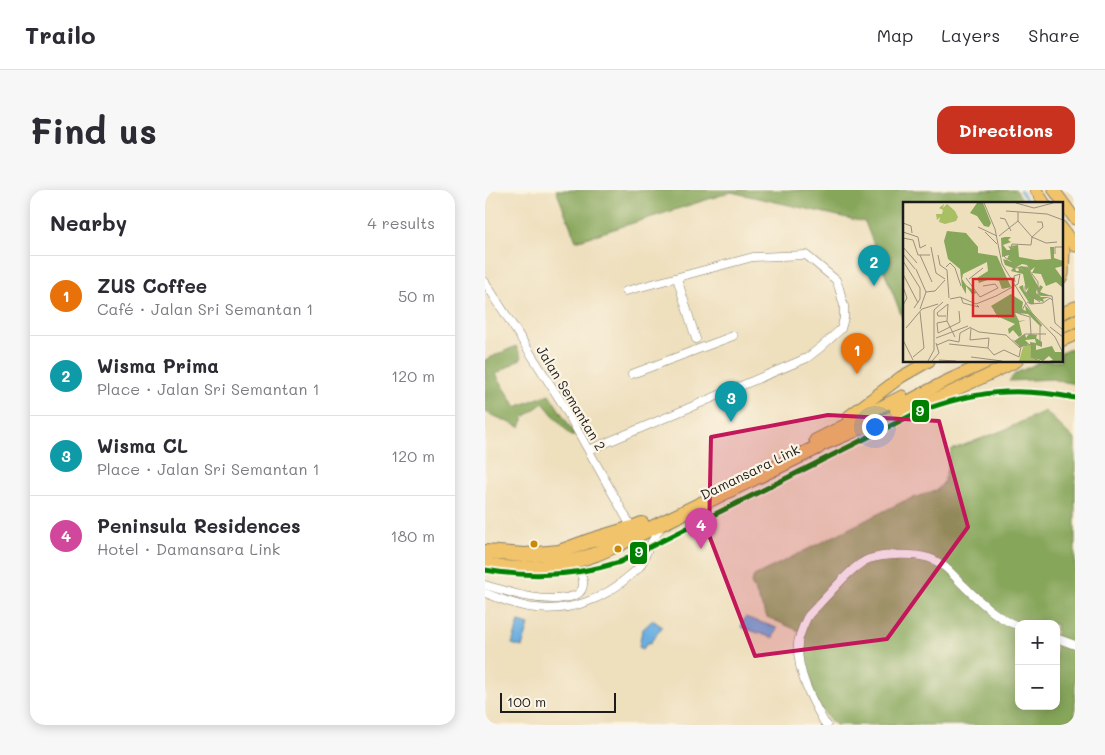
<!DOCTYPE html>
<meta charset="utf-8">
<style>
:root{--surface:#fff;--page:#f7f7f7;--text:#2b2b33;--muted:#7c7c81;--line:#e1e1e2;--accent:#c8321e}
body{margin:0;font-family:Mali,sans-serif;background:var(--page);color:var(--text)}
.controls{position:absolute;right:15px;bottom:15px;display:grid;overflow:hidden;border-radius:10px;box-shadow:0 2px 12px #0003}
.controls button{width:45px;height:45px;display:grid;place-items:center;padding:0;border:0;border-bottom:1px solid var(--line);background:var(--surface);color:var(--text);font:25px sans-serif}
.scale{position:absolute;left:15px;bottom:12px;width:116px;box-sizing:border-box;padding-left:5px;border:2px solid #1c1c1c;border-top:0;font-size:14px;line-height:18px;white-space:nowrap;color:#1c1c1c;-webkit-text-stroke:4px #fcf5e5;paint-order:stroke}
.you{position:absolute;left:389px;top:236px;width:18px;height:18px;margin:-12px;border:4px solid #fff;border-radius:50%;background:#1a73e8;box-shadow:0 0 0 8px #1a73e833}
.badge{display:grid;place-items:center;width:32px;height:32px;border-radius:50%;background:var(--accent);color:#fff;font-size:16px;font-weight:700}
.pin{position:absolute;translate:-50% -41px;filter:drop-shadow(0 1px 2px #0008)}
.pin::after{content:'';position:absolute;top:26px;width:18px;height:15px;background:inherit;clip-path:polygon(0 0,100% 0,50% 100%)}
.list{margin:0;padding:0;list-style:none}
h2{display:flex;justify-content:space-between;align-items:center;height:65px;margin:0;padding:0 20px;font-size:21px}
h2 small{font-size:16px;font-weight:400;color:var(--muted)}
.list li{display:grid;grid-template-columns:32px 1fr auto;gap:15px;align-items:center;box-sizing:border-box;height:80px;padding:0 20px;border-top:1px solid var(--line)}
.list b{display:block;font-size:19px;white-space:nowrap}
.list p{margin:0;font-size:16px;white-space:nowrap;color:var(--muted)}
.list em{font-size:16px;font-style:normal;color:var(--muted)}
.map{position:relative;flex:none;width:590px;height:535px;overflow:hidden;border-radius:15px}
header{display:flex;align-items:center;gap:30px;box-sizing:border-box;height:70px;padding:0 25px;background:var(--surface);border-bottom:1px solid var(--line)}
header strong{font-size:24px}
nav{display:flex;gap:28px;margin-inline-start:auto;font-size:18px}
.intro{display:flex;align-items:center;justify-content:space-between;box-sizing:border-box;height:120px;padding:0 30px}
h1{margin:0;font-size:35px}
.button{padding:12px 22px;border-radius:15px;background:var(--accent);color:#fff;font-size:18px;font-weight:700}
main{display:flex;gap:30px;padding:0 30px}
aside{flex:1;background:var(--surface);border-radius:15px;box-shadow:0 2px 12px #0003}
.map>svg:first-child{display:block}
.forest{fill:#86a65a;stroke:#51613b;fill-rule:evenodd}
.water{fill:#6aafe0;stroke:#43667e}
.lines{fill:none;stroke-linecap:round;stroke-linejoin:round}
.stream{stroke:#6aafe0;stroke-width:2.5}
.street-casing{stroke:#857e6c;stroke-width:9}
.primary-casing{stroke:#857e6c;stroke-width:13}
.highway-casing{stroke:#857e6c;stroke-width:16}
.street{stroke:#fff;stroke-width:8}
.primary{stroke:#f1c36a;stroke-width:11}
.highway{stroke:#f1c36a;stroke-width:14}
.metro-1-casing{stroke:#fcf5e5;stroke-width:9}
.metro-1{stroke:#008000;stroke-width:5}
.marked{fill:#c2185b;fill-opacity:0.2;stroke:#c2185b;stroke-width:4;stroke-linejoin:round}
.bus-dot{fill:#cb8a06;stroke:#fcf5e5;stroke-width:2}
.labels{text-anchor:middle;stroke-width:4.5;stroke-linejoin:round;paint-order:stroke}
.street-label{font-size:14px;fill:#1c1c1c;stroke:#fcf5e5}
.inset-road{fill:none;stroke:#9a917d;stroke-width:1}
.view{fill:#d62828;fill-opacity:0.15;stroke:#d62828;stroke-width:2.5}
.inset-edge{fill:none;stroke:#1c1c1c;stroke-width:2.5}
.line-badge{stroke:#fcf5e5;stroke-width:2}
.badge-label{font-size:14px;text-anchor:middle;font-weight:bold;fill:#fff}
</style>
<header>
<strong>Trailo</strong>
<nav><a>Map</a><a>Layers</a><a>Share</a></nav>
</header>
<div class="intro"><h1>Find us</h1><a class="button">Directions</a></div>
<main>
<aside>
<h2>Nearby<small>4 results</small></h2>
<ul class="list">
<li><span class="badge" style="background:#e8710a">1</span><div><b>ZUS Coffee</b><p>Café · Jalan Sri Semantan 1</p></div><em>50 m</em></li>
<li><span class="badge" style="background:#0f9aa8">2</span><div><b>Wisma Prima</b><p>Place · Jalan Sri Semantan 1</p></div><em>120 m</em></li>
<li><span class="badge" style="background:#0f9aa8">3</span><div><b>Wisma CL</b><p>Place · Jalan Sri Semantan 1</p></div><em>120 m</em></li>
<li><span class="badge" style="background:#d1479c">4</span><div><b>Peninsula Residences</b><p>Hotel · Damansara Link</p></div><em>180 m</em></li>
</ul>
</aside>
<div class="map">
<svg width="590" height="535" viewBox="0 0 590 535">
<rect width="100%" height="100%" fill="#fcf5e5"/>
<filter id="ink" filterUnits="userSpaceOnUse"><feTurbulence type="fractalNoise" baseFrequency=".02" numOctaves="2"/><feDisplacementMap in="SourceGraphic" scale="10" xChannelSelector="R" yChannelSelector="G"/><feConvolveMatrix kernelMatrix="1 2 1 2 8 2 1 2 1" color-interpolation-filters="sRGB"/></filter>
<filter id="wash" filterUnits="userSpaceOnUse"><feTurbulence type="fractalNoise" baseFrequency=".0096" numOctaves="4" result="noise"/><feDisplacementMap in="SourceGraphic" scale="20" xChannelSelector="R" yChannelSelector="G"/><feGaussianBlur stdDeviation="1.12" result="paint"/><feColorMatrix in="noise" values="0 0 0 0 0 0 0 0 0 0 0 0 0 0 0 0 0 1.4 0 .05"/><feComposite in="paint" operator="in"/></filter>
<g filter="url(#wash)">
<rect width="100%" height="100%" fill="#eedfbd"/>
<g class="forest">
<polygon points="71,0 531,0 540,14 419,14 419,132 380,32 246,2 91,51"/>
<polygon points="31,156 37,168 11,184 31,217 64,204 89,243 89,246 86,246 58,213 39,227 35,237 0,222 0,170"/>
<polygon points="590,157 590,194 567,189 524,191 531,183 558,171 576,171 576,163"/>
<path d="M560,221L590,250V535H351L343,528L331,511L319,462V443L282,427L266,393L269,386L419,311L452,300L459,292L466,260L519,240ZM534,434H571V516H534Z"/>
</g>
<g class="water">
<polygon points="260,427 292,438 288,448 256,437"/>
<polygon points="168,430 177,437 165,453 162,453 158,459 154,457 157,440"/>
<polygon points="34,432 44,435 37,457 27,454"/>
</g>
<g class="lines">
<polyline class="stream" points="535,0 544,14"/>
</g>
</g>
<g filter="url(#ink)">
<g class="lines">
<g class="street-casing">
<g id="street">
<polyline points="192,88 211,149"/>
<polyline points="0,92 77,213 147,338"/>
<polyline points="147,184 248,146"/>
<polyline points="104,260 322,168 336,157 356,139 359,128 359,116 354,98 351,90 321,65 268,67 141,101"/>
<path d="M0,395C25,402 45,410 72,409C77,408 85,408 91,405C101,400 100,386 91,379C89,377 84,376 81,375"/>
<path d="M0,403C17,409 34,417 51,418C85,422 119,409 143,387C147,384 152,380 155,376C158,372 160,365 163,359C167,351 172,344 176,336"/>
<polyline points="571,448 590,455"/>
<path d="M342,535L339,532C326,509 312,482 313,454C313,448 320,431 323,426C327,421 332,417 336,412C348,400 368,375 384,369C400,364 428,363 444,368C459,373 468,385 479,396C495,411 512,429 534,436"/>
</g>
</g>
<g class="primary-casing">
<g id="primary">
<polyline points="551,0 560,14"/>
<polyline points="569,0 590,29"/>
<polyline points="576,37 590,56"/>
<polyline points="576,47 579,61 578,84 576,88"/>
<polyline points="576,124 590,117"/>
<polyline points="576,138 590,131"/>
<polyline points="576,151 590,145"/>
<polyline points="410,218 457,193 505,171"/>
<polyline points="364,226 416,187 444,171"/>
<polyline points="330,250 417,206"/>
<path d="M333,257C399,229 467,204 532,171"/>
</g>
</g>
<g class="highway-casing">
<g id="highway">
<polyline points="0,362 40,365 74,362 104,351 147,338 157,334"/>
<path d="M0,375C36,383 76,377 111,364C118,361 125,358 132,355L333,257"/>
</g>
</g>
<use href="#street" class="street"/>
<use href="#primary" class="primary"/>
<use href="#highway" class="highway"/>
<g class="metro-1-casing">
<path id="metro-1" d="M0,380C46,388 91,386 135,372L433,222C489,201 531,196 590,208"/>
</g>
<use href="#metro-1" class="metro-1"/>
</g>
</g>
<path class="marked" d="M343,225L454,231L483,337L402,449L270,466L224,345L226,247Z"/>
<g class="bus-dot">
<circle cx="49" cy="354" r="4.5"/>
<circle cx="133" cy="359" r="4.5"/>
</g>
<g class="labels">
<g class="street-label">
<text transform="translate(86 208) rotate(59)" y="5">Jalan Semantan 2</text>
<text transform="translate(265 282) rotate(-26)" y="5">Damansara Link</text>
</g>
</g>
<g transform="translate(418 12)">
<rect width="160" height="160" fill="#eedfbd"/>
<path d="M41,2L40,6L44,2L52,9L55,15L53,19L42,22L36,20L37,15L34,18L33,12H39L40,8L36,6ZM127,142L135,159H116L120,145Z" fill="#a9bf64"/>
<path d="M74,1H80L88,21L86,25L81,24L74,14L67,11ZM44,29L63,31L75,45V51L94,54L108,85L99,87L96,79L87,77L76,81L74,76L85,69L84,60L60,72L59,77L63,83L74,91L69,92L63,84V92L59,85L57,67L45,57L41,39ZM102,35H108L105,38L108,40L100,43L104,48H108L105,44L111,46L107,44L115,43L116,55L133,58L148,57L147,45H151V56L160,59V64L152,66L160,77V86L153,80L143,84L138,72L129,71L132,65L127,69L124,63L119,62L112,66L113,69H116L115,65L121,68L116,65L118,64L125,66L136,86L137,83L140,85L137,90L149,94L136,93L134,87L133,91L138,95H147L140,97L141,100L131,97V102H127L116,85L120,83L121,89L128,97L123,91L126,85L123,88L120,72L108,69L110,66L102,63L100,57L109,60L104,57L106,53L99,55L98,36ZM108,92L120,100L119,107L123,109L122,103L139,123L138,125L125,112L112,111L116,119L123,118L116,120L119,133L116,135L110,128L106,132L105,127L112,122L96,115L88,104ZM122,132L123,136L126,132L134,133L133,136L139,140V145L133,143V148L149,144L152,150H159V159H146L150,158L146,154L140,159L129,155L127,140L133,141L132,137L122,138L126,142L117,145L109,137L112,139Z" fill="#86a65a"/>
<path class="inset-road" d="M81,1L92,27L99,62L129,111L152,135L159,149V159M113,1L131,6L150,1M103,9L144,12L160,18M115,10V19L129,35L143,41L154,40M97,16L102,17L108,29M134,20H139L140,25L129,35L128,43L109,42L107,50L101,54L111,66L124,65L135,80V93L149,94L152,121L160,128M0,21L8,24L9,31M75,25L94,34M0,30L15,35L17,46L23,43M82,30L94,42M96,34L115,19M0,36L10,38L15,53H27M0,45L14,61M28,45L33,71L42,77M0,52L12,67M152,52V45H160M17,53L29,80M35,53L37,63L44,68L46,96M0,59L17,86V97L11,106M43,65L47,61L52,66L58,84M13,67L23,90L17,107M0,72L15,101M63,76L77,95M66,77L80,66M122,84V90L137,100M0,85L4,96L0,103M23,90L32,89L42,78M93,94L115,82L117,72L111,74L112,80M58,95L60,101L76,105L74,103M77,95L95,86L92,82L80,84M47,97L57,95L73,102L93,94M124,100L128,102L140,101L147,96L149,98M45,102L44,119L52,135M117,112L127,115L128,132M43,114H35L34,111L45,102M96,116L91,108L96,103L117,112L123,101M44,119L34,121L35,131L57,120L56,109M137,124V143M147,125L160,135M3,126L19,107L35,102M68,126L67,138L86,136L85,146L91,153L101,148L116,155L118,145M68,126L76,130L103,133L117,146M33,136L65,124M0,138L10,158M112,139L122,132H143M46,142L85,146M34,143L46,138L56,140L57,131L68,125M116,145L129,142L128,155L137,159M10,155L21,146L17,110M68,155L99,159M36,158L53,159M25,159L31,148V108L40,100M29,159L36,151L33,141"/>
<path class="view" d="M70,77H110V114H70Z"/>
<rect width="160" height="160" class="inset-edge"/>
</g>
<g class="line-badge">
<rect x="426" y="209" width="19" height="24" rx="5" fill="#008000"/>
<rect x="144" y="351" width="19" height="24" rx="5" fill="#008000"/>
</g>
<g class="badge-label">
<text x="435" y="226">9</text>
<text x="154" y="367">9</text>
</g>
</svg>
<div class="controls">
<button>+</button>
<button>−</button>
</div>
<div class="scale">100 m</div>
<div class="you"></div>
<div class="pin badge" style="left:372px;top:184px;background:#e8710a">1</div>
<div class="pin badge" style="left:389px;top:96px;background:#0f9aa8">2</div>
<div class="pin badge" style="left:246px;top:232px;background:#0f9aa8">3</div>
<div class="pin badge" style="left:216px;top:359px;background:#d1479c">4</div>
</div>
</main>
